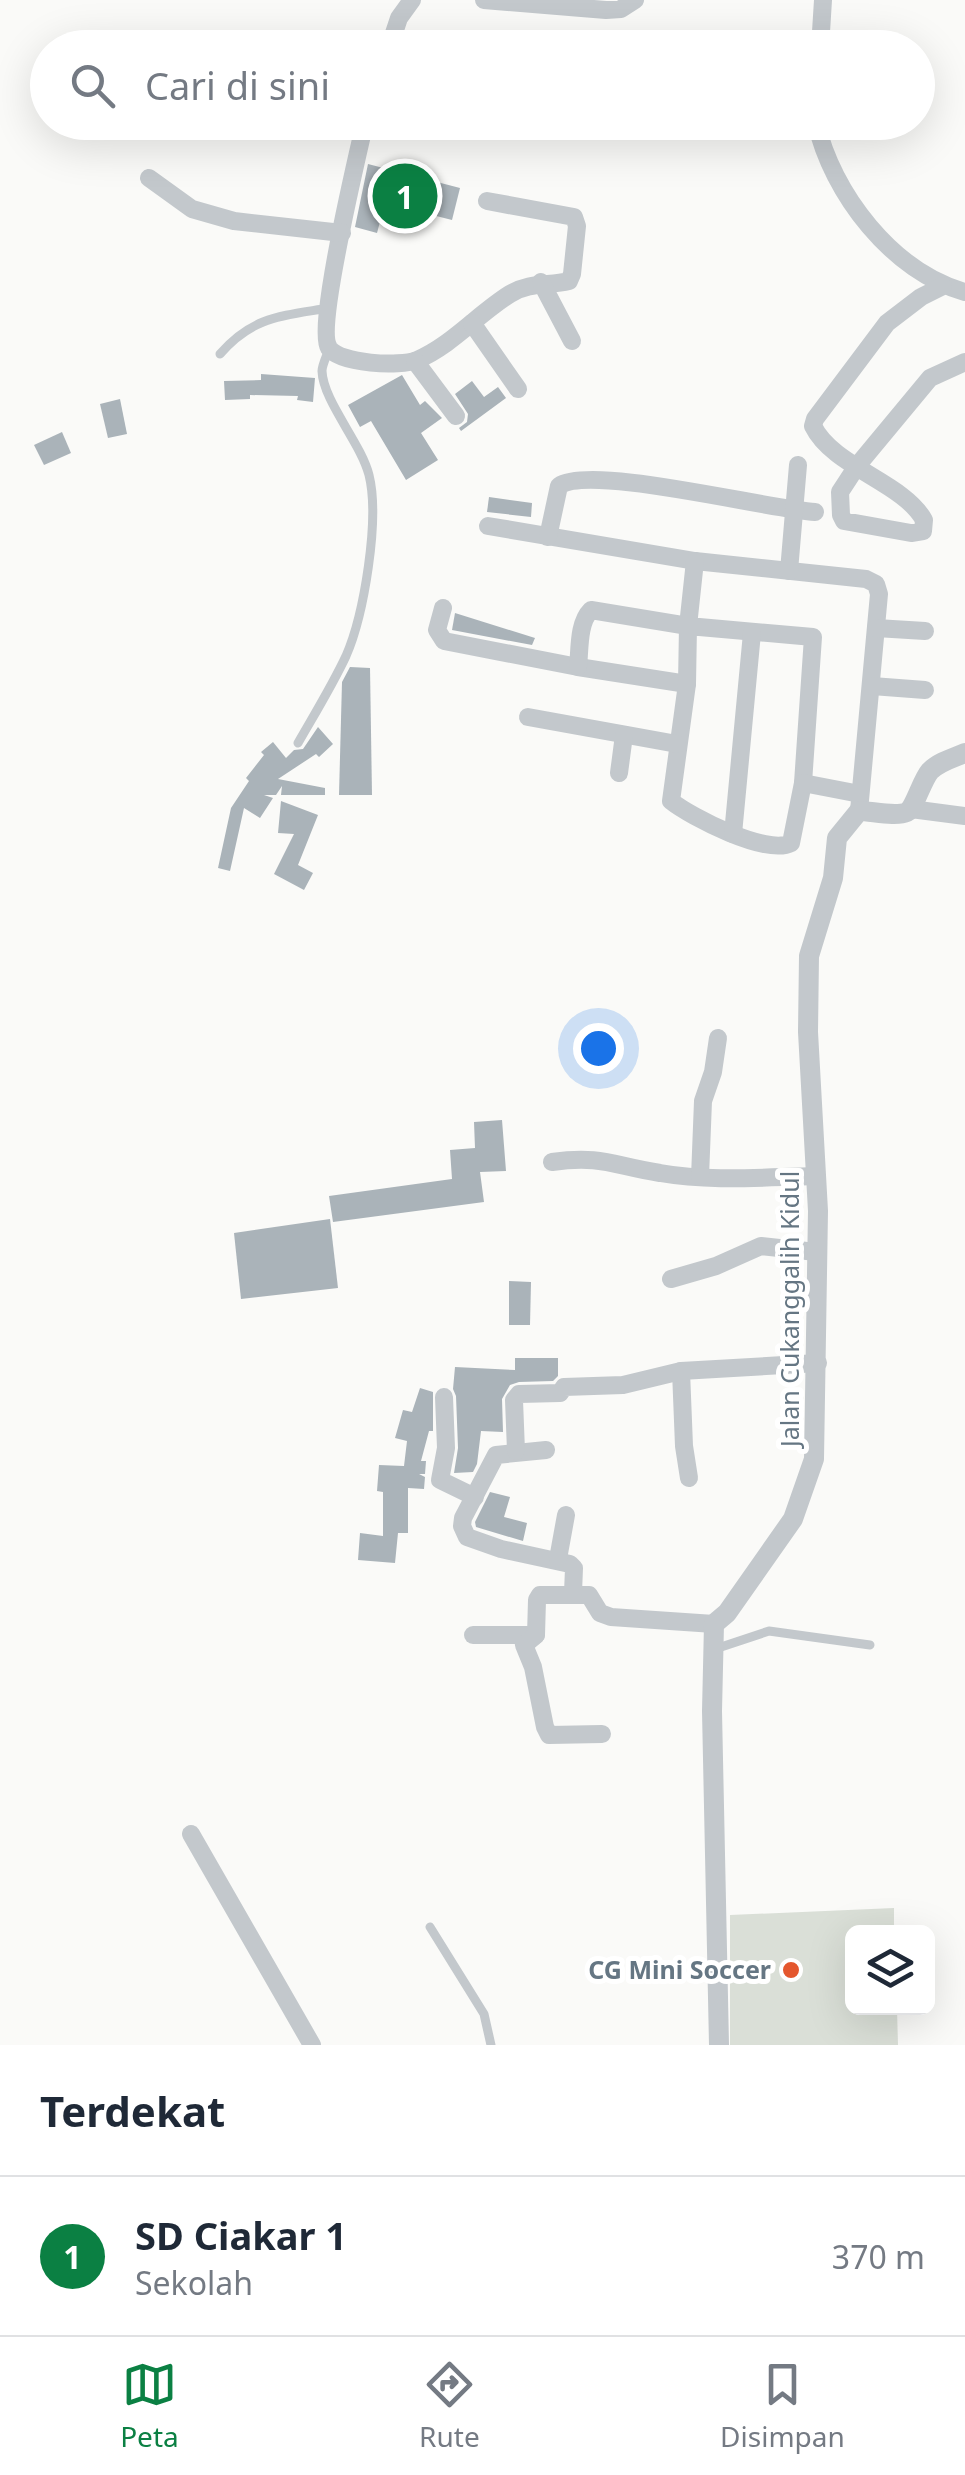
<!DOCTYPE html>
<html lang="id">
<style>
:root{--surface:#fff;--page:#f2f2f3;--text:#1f2937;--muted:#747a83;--line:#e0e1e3;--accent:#0b8043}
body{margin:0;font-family:"Noto Sans",sans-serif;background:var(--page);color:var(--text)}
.controls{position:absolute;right:30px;bottom:30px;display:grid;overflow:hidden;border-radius:15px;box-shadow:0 10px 40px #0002}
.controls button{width:90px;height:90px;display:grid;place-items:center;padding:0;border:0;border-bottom:2px solid var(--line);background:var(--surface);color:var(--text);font:50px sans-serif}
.you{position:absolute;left:598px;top:1048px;width:35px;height:35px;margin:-25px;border:8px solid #fff;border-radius:50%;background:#1a73e8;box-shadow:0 0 0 15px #1a73e833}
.badge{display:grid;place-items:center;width:65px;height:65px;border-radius:50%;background:var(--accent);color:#fff;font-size:32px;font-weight:700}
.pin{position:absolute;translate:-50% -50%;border:5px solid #fff;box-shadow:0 2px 10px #0006}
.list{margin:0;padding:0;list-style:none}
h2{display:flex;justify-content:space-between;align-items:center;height:130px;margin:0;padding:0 40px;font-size:42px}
h2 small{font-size:32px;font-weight:400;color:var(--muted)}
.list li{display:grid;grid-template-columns:65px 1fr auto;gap:30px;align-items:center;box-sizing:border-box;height:160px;padding:0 40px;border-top:2px solid var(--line)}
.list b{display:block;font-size:38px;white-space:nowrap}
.list p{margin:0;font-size:32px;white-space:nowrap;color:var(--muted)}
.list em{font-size:32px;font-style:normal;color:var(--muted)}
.icon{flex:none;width:55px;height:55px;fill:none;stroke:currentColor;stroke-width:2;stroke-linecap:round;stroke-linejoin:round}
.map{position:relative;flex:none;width:965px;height:2045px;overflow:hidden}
.search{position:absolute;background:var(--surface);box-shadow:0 10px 40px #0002;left:30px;right:30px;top:30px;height:110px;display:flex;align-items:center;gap:25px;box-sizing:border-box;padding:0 35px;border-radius:55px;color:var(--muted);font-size:38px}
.sheet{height:290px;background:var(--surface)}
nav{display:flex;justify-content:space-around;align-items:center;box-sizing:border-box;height:140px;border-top:2px solid var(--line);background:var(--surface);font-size:28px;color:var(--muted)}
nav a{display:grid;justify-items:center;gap:5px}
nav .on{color:var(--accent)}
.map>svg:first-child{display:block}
.green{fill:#dadfd7}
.building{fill:#aab3b9}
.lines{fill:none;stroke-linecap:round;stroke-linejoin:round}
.service{stroke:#c3c8cc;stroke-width:9}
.minor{stroke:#c3c8cc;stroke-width:18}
.tertiary{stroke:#c3c8cc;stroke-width:20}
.poi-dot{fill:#e4572e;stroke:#fff;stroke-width:4}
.labels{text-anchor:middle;stroke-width:10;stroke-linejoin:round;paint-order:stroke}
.street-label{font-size:25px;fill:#657683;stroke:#fff}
.poi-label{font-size:25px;font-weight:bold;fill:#657683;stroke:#fff;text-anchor:end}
</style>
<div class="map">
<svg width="965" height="2045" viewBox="0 0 965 2045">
<rect width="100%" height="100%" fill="#fafaf8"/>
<polygon class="green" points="894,1908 894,1932 852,1932 852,2008 897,2008 898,2045 730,2045 730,1915"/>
<g class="building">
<polygon points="368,164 460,188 452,220 385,203 377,233 355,227"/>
<polygon points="261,374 315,378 313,402 297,400 298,396 250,395 250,399 225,400 224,381 261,380"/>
<polygon points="402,375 420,405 425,401 442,418 421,433 438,460 406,480 371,421 360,427 348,405"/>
<polygon points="472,381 484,397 498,387 506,398 461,431 459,428 467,422 468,414 455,394"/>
<polygon points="120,399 127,434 108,438 100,404"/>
<polygon points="62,432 71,453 44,465 34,445"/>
<polygon points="489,497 532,503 531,517 487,512"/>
<polygon points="455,613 535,638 532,645 452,630"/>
<polygon points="350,667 370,668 372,795 339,795 342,682"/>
<polygon points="318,727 333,744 319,757 316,754 278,779 325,788 325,795 281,795 282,786 276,795 264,795 273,798 260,818 244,808 230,871 218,868 231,808 249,781 246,778 264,755 261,752 273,742 286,758 294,750 303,749"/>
<polygon points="281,801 318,815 298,865 313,873 304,890 274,874 294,834 278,833"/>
<polygon points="502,1120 506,1171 480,1172 484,1202 333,1222 329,1196 452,1179 450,1150 475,1148 474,1122"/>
<polygon points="330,1219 338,1288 241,1299 234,1233"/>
<polygon points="509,1281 531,1282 530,1325 509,1325"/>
<polygon points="515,1358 558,1358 558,1376 553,1381 519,1382 510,1385 502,1399 503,1432 481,1431 477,1464 473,1472 454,1473 458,1448 456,1396 453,1389 455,1367 515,1370"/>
<polygon points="420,1388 433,1392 433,1431 429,1431 421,1461 426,1461 425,1474 419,1474 425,1477 424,1489 408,1488 408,1533 398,1533 395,1563 358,1560 360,1533 383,1536 383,1492 377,1491 379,1465 404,1466 407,1441 395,1438 403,1410 412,1412"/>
<polygon points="490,1492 510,1497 504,1517 527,1523 523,1541 476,1527 475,1522"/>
</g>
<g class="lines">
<g class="service">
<path d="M220,354C253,316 282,316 329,308"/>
<path d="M298,743C314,715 332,686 346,656C364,615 380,519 369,475C361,443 323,401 322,371C322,365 327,355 329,349"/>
<polyline points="715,1649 769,1631 870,1645"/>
<polyline points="430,1927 484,2014 491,2045"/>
</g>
<g class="minor">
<polyline points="484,0 606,10 621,9 635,0"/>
<polyline points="389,48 399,18 412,0"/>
<polyline points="820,48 823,0"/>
<path d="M365,122C358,153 316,328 329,348C340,364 400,367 417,360C452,345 478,314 510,294C530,282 548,286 569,281L572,274L577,226L574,217L487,201"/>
<path d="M816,122C832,194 893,272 965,292"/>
<polyline points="149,178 192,209 234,221 342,233"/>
<polyline points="541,282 572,341"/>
<path d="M943,286L921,297L887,323L815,419L813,426C833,467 903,482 924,520L923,531L911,533L844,521L841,515L840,492L857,466L930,378L965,362"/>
<polyline points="472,323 518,389"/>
<polyline points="415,361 456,416"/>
<polyline points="488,526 695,561 866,579 876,584 879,594 859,811"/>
<path d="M548,537L559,486C590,464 767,509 815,512"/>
<polyline points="789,571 798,465"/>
<polyline points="443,608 437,630 444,641 578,667 687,684"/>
<polyline points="876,628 925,631"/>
<path d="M578,667C580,649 578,623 591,610L688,626L813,637L803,783L791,843C767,856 691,817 671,801L687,684L688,626L695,561"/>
<polyline points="872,686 925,690"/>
<polyline points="528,717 677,744"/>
<polyline points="619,773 624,735"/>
<polyline points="803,783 860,794"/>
<polyline points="911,809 965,816"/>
<polyline points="733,834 752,633"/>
<path d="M552,1162C602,1155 614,1166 660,1173C711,1182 765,1177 816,1176"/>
<polyline points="700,1177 703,1101 713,1072 718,1038"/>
<polyline points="671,1279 716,1266 761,1246 816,1252"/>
<polyline points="681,1371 684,1446 689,1478"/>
<polyline points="444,1397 446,1448 440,1480 475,1497"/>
<polyline points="546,1450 496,1455 463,1518 462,1526 467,1537 501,1549 570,1564 574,1568 573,1593"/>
<polyline points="516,1451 514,1400 519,1394 560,1393 564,1387 623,1385 681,1371 818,1363"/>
<polyline points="558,1559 566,1515"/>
<polyline points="473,1635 536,1635"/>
<polyline points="602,1734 549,1735 545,1727 533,1667 524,1645 536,1635 537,1600 540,1595 589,1595 600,1613 611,1617 714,1624"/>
<polyline points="191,1834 312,2045"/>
</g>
<path class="tertiary" d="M719,2045L712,1711L714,1624L727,1613L793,1519L814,1459L818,1211L808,1032L809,956L833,878L837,838L859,811C871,811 896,817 907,812C914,809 922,780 930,771C939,762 953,758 965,753"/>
</g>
<circle class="poi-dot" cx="791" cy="1970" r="10"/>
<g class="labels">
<g class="street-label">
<text transform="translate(790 1309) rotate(-90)" y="9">Jalan Cukanggalih Kidul</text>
</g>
<g class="poi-label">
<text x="771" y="1979">CG Mini Soccer</text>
</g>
</g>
</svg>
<div class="controls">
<button><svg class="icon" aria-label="layers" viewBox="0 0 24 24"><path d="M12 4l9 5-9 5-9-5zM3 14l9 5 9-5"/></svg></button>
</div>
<div class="you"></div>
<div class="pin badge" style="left:405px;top:196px">1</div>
<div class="search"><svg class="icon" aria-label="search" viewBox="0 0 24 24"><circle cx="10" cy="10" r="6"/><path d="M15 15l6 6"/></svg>Cari di sini</div>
</div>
<section class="sheet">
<h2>Terdekat<small></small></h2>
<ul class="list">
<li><span class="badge">1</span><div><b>SD Ciakar 1</b><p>Sekolah</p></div><em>370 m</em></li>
</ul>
</section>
<nav>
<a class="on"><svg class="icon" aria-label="map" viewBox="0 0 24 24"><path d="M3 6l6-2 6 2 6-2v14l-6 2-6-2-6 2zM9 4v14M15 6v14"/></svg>Peta</a>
<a><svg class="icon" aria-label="directions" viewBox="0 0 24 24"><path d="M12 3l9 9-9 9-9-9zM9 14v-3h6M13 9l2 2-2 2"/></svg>Rute</a>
<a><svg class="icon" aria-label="saved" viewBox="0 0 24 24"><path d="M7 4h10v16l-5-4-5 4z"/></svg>Disimpan</a>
</nav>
